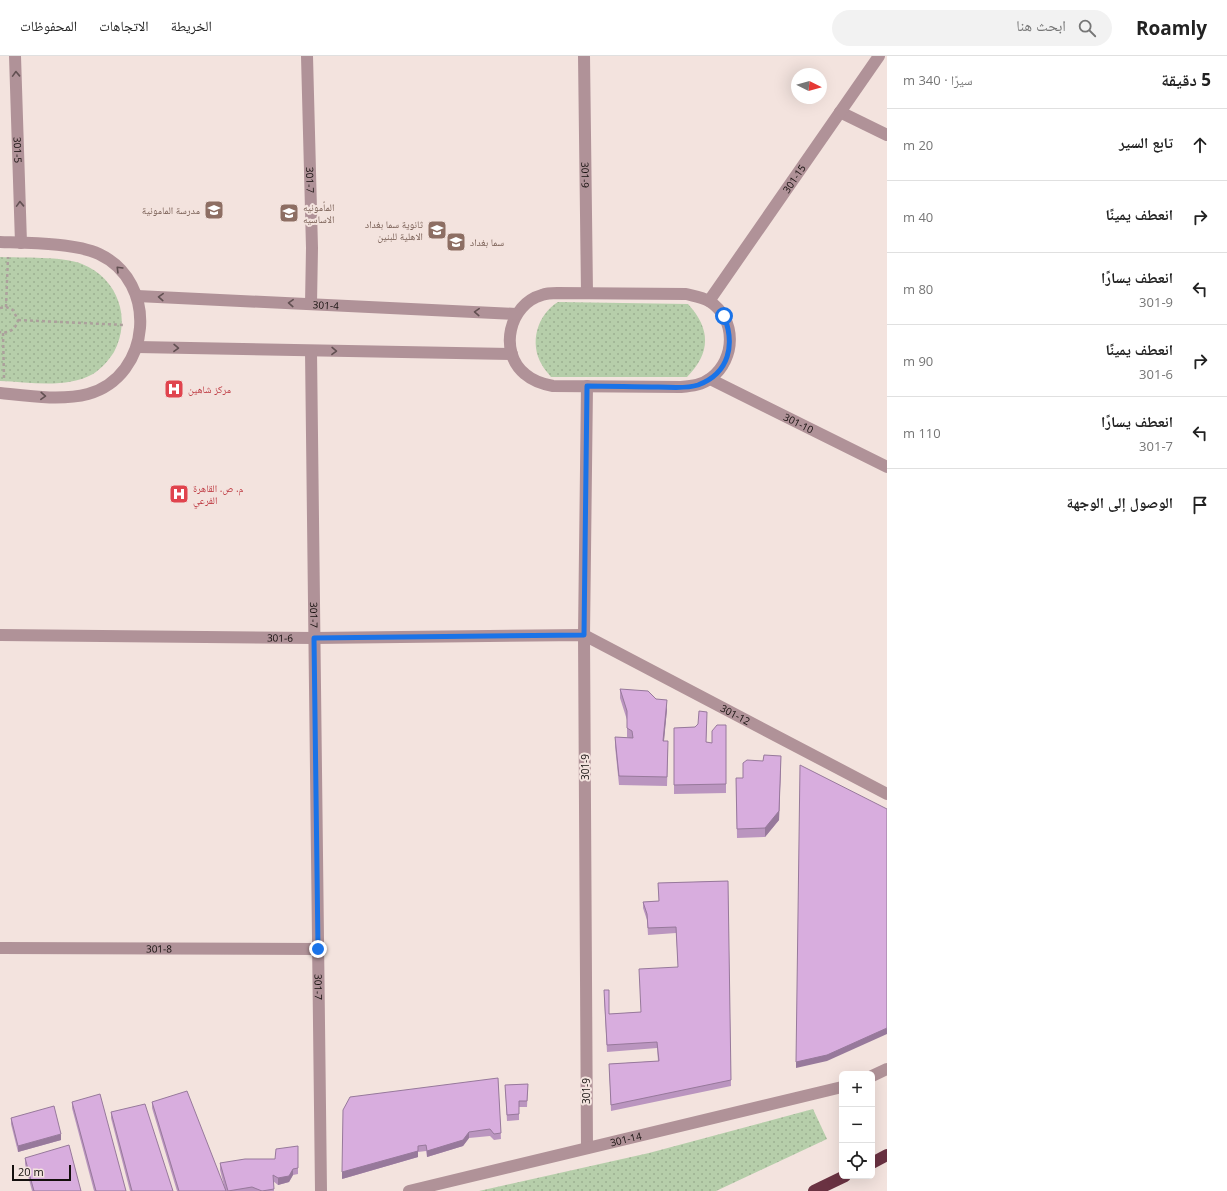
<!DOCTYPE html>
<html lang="ar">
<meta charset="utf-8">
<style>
:root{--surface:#fff;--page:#f2f2f2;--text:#222;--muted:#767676;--line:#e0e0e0}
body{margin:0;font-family:"Open Sans","Noto Naskh Arabic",sans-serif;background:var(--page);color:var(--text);direction:rtl}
.controls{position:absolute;right:12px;bottom:12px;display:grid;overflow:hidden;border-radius:6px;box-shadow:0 4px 16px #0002}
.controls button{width:36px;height:36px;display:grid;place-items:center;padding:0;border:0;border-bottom:1px solid var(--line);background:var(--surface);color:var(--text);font:20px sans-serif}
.compass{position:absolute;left:791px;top:12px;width:36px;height:36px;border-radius:50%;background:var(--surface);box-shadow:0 4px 16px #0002;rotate:95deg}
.scale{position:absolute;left:12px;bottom:10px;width:59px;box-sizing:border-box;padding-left:4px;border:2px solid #140f0d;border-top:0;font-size:11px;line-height:14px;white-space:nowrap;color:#140f0d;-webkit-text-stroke:3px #f3e3de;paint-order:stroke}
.stop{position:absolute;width:12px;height:12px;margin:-9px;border:3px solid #1a73e8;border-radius:50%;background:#fff}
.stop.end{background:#1a73e8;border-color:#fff;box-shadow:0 1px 4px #0008}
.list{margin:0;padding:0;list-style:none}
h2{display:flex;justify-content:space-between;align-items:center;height:52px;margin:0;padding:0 16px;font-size:17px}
h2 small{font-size:13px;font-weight:400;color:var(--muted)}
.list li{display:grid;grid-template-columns:26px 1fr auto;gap:12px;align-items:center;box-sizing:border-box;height:72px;padding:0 16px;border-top:1px solid var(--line)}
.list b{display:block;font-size:15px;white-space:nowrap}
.list p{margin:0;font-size:13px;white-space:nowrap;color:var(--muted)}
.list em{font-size:13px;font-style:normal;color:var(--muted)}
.icon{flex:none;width:22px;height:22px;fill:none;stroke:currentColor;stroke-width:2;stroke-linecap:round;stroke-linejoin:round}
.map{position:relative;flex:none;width:887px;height:1135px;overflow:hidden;direction:ltr}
header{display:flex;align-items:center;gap:24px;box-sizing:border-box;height:56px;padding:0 20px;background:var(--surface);border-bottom:1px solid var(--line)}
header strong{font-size:19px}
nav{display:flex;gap:22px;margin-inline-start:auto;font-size:14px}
.search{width:280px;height:36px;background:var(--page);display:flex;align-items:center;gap:10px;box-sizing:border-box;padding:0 14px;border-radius:22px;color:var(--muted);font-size:15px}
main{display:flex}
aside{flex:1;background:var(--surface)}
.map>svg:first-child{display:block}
.grass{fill:url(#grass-dots)}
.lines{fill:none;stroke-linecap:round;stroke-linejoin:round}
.path{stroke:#aca09c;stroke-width:2.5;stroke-dasharray:3 3;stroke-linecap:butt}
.minor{stroke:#b09298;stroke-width:12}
.highway{stroke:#6a3242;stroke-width:12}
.wall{fill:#ba95bf}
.shaded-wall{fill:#97799b}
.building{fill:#d8adde;stroke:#97799b}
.oneway{stroke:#625052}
.route{stroke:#1a73e8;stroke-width:5}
.labels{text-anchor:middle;stroke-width:4;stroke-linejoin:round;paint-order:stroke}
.street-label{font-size:10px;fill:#140f0d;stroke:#f3e3de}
.education-label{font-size:10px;fill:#785e54;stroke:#f3e3de;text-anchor:start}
.health-label{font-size:10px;fill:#be3a42;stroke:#f3e3de;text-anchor:start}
</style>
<header>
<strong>Roamly</strong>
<div class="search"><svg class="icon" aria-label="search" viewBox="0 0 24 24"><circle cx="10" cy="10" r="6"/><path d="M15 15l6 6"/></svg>ابحث هنا</div>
<nav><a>الخريطة</a><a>الاتجاهات</a><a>المحفوظات</a></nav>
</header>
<main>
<aside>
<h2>5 دقيقة<small>سيرًا · 340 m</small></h2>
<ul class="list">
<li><svg class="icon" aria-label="ahead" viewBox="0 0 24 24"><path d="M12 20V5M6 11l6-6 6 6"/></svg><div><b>تابع السير</b></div><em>20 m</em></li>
<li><svg class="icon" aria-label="right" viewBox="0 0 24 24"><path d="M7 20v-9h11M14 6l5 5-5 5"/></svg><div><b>انعطف يمينًا</b></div><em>40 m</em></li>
<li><svg class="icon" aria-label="left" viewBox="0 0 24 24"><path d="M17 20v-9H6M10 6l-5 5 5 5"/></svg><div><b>انعطف يسارًا</b><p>301-9</p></div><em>80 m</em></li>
<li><svg class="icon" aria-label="right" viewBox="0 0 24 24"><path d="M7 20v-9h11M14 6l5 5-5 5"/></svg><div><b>انعطف يمينًا</b><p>301-6</p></div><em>90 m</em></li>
<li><svg class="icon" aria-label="left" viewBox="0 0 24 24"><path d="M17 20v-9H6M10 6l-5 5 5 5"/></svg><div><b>انعطف يسارًا</b><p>301-7</p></div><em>110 m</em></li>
<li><svg class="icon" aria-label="arrive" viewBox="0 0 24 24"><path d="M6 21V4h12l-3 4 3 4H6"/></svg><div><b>الوصول إلى الوجهة</b></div></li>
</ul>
</aside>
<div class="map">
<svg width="887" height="1135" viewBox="0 0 887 1135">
<defs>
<pattern id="grass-dots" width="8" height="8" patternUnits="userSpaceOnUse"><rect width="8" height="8" fill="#b6ceaa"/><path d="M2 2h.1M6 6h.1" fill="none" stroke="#9cb091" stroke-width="1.8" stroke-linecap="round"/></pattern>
</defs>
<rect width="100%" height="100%" fill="#f3e3de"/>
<g class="grass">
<path d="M0,201C22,202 63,200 82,208C118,222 132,263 114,296C109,304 101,313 93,318C66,333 30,326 0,325Z"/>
<path d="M558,246L688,248C711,273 711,297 687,321H551C548,317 544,313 542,309C529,287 537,259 558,246Z"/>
<polygon points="813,1053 827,1083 716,1135 479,1135 649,1097"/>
</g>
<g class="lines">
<g class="path">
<polyline points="6,251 8,201"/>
<path d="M0,252L6,251L13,254L18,264C16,273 9,278 0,276"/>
<polyline points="18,264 125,269"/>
<polyline points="3,277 4,322"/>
</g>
<g class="minor">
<path id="s1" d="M15,0L21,187"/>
<path id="s2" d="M307,0L312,192L311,248"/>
<path id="s3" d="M584,0L587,237"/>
<polyline points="840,56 887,79"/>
<path d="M0,186C28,187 75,187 99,198C159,226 152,320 88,338C61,345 28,340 0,337"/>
<path d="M557,237L686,238C694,240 702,241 709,245C737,263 736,303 711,322C702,329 692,330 681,331L553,330C542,328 533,325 525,318C498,296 509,248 542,239C547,237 552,237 557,237Z"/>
<path id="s4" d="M137,240L516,258"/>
<path id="s5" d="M709,245L879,0"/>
<polyline points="137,291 512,298"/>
<path id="s6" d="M311,295L321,1135"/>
<path id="s7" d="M710,323L887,411"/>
<path id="s8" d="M0,579L314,582L584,579L887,738"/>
<path id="s9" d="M0,892L318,893"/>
<polyline points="872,1020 887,1013"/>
<polyline points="587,1092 584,579 587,330"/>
<path id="s10" d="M409,1135L842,1031"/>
</g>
<g class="highway">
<polyline points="872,1107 887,1099"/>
<polyline points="814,1135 845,1120"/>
</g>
</g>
<g class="wall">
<polygon points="620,633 656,643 667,653 664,685 668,694 667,730 619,729 615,690 615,681 629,682 627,681 627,664 620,642"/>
<polygon points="707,665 706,686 712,687 726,669 726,737 674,738 674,672 695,671"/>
<polygon points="781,709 779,764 765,781 737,782 736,722 743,722"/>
<polygon points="728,825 731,1030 611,1055 609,1008 658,1005 657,992 607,996 604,940 609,958 641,956 678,911 676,877 648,879 647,864 643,852 643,846 659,845 658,827"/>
<polygon points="498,1022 501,1083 494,1084 490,1080 469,1082 463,1090 427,1101 426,1095 418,1096 418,1101 342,1123"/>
<polygon points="528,1028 527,1051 519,1051 519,1064 507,1065 505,1029"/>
<polygon points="72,1046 126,1135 94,1135 72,1052"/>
<polygon points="152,1046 225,1133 220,1114 220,1107 275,1103 298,1090 298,1118 293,1119 289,1126 278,1129 273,1125 274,1135 177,1135 152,1052"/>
<polygon points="111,1056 173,1135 130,1135 111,1062"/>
<polygon points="11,1062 61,1084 18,1096 11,1068"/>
<polygon points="25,1102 81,1135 32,1135 25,1108"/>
</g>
<g class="shaded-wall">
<polygon points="667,644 667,653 663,694 663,685"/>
<polygon points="781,700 779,764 765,781 765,772"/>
<polygon points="887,972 887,978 827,1005 796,1012 796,1006"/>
<polygon points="469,1076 469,1082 463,1090 427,1101 427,1095"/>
<polygon points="61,1078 61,1084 18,1096 18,1090"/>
<polygon points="418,1090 418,1101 342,1123 342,1116"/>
<polygon points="293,1113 293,1119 289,1126 278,1129 278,1122"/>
</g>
<g class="building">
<polygon points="620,633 648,635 656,643 667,644 663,685 668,685 667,721 619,720 615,681 633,682 632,675 627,672 627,655"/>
<polygon points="699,655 707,656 706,686 712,687 712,675 717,669 726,669 726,728 674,729 674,672 695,671 698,668"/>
<polygon points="764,699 781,700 779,755 765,772 737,773 736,722 743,722 743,707 747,704 763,705"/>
<polygon points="800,709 887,753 887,972 827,999 796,1006"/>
<polygon points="728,825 731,1024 611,1049 609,1008 659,1005 657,986 607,989 604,934 609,934 609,958 641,956 639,913 678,911 676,871 648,872 647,858 643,846 659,845 658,827"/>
<polygon points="498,1022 501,1077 494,1078 490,1073 469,1076 463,1084 427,1095 426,1089 418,1090 418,1095 342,1116 343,1054 350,1041"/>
<polygon points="528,1028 527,1045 519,1045 519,1058 507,1059 505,1029"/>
<polygon points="187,1035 226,1135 179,1135 152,1046"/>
<polygon points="100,1038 126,1135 96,1135 72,1046"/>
<polygon points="145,1048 173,1135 132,1135 111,1056"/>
<polygon points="54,1050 61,1078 18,1090 11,1062"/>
<polygon points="69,1089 81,1135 34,1135 25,1102"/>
<polygon points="298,1090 298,1112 293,1113 289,1120 278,1122 273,1119 274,1133 262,1135 252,1131 228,1135 220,1107 245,1103 275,1103 276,1093"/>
</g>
<defs><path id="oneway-chevron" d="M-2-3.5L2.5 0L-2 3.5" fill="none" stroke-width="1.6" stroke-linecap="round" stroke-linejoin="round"/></defs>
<g class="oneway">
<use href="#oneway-chevron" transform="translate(16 18) rotate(-92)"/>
<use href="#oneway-chevron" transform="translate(20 148) rotate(-92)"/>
<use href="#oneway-chevron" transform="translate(119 213) rotate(-135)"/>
<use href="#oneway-chevron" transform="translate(161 241) rotate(-177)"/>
<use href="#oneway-chevron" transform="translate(291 247) rotate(-177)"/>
<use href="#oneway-chevron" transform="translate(477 256) rotate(-177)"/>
<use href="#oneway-chevron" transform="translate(176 292) rotate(1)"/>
<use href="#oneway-chevron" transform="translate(334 295) rotate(1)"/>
<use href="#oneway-chevron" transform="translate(43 340) rotate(3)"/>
</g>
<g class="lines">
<path class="route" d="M318,893L314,582L584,579L587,330C611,330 635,331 658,331C671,331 686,333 698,329C730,317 735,288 724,260"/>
</g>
<defs>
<g id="school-square" transform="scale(1)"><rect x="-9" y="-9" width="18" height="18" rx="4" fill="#8d6e63" stroke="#f3e3de"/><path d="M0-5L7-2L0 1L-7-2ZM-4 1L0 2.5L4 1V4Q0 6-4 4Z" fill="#fff"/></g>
<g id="hospital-square" transform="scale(1)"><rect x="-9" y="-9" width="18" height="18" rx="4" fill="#e0444e" stroke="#f3e3de"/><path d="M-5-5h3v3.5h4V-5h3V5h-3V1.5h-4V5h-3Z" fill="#fff"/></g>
</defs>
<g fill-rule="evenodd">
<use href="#school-square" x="214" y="154"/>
<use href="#school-square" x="289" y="157"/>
<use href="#school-square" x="437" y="174"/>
<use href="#school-square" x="456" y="186"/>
<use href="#hospital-square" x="174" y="333"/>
<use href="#hospital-square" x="179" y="438"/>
</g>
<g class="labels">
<g class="street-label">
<text dy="4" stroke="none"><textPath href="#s1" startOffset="94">301-5</textPath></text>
<text dy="4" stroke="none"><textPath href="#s3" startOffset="119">301-9</textPath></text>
<text dy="4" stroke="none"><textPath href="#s5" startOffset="149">301-15</textPath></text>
<text dy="4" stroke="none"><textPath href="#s2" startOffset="124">301-7</textPath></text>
<text dy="4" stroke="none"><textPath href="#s4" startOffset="189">301-4</textPath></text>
<text dy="4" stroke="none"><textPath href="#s7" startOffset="99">301-10</textPath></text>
<text dy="4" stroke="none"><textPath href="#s6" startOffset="264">301-7</textPath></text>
<text dy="4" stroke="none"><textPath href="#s8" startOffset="280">301-6</textPath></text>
<text dy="4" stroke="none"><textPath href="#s8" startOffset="755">301-12</textPath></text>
<text transform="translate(585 711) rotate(-90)" y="4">301-9</text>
<text dy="4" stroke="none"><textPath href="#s9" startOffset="159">301-8</textPath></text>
<text dy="4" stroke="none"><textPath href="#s6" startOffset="636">301-7</textPath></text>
<text transform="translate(586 1035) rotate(-90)" y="4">301-9</text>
<text dy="4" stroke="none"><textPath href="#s10" startOffset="223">301-14</textPath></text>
</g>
<g class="education-label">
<text x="303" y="155">المأمونيه<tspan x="303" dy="12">الاساسيه</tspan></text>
<text x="200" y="158" text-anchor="end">مدرسة المامونية</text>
<text x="423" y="172" text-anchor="end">ثانوية سما بغداد<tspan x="423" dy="12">الاهلية للبنين</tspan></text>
<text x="470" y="190">سما بغداد</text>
</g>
<g class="health-label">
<text x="188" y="337">مركز شاهين</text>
<text x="193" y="436">م. ص. القاهرة<tspan x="193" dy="12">الفرعي</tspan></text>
</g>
</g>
</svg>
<div class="controls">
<button>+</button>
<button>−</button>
<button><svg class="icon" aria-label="locate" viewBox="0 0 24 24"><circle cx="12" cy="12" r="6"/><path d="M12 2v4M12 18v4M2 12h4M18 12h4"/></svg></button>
</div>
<svg class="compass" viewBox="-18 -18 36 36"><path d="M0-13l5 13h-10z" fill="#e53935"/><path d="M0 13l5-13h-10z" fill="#767676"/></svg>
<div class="scale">20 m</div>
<div class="stop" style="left:724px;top:260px"></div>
<div class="stop end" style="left:318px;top:893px"></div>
</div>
</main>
